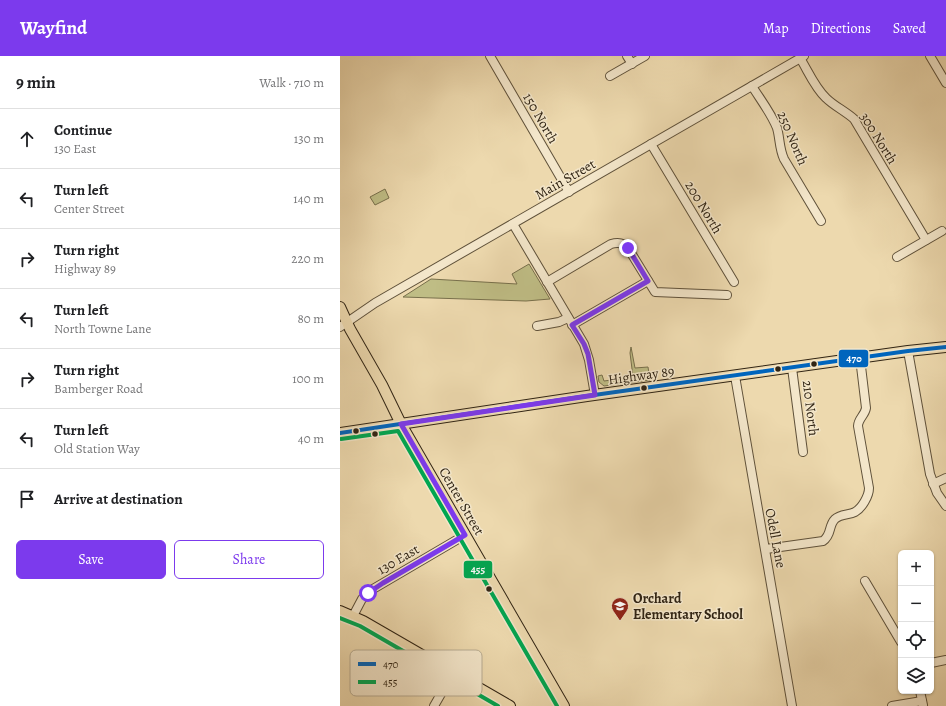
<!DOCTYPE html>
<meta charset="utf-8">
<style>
:root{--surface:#fff;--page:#f2f2f2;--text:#202124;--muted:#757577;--line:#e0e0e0;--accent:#7c3aed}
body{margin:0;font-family:Alegreya,serif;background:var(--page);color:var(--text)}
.controls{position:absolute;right:12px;bottom:12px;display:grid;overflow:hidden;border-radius:6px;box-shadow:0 1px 3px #0004}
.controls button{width:36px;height:36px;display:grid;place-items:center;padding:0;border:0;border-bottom:1px solid var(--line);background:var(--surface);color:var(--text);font:20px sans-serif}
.stop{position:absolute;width:12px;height:12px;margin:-9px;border:3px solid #7c3aed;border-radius:50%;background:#fff}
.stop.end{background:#7c3aed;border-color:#fff;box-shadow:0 1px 4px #0008}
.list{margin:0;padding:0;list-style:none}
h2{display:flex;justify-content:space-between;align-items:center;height:52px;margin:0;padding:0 16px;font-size:17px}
h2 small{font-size:13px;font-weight:400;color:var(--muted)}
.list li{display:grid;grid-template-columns:26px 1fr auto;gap:12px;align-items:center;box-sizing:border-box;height:60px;padding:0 16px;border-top:1px solid var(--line)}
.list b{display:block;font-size:15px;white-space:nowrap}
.list p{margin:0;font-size:13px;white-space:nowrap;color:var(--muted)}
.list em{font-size:13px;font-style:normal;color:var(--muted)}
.actions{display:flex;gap:8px;padding:12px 16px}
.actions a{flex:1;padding:9px 0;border:1px solid var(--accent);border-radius:6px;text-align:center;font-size:14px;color:var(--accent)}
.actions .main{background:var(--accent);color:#fff}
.icon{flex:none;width:22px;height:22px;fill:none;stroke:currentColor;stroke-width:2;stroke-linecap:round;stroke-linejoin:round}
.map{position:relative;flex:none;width:606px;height:650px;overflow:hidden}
header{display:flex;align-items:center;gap:24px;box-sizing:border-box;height:56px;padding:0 20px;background:var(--accent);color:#fff}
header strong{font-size:19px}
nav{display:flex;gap:22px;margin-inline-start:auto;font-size:14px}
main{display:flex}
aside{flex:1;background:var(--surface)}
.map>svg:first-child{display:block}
.green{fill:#bfbd85;stroke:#78704c}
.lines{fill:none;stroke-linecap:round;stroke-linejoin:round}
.minor-casing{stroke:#5f513a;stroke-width:10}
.major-casing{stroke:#302414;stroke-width:12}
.minor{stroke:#f3e6ca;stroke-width:8}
.major{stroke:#edd9ae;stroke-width:10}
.bus-1-casing{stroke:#f3e6ca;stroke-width:7}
.bus-2-casing{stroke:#f3e6ca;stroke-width:7}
.bus-1{stroke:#0065bd;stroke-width:4}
.bus-2{stroke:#00a651;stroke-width:4}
.route{stroke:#7c3aed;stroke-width:5}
.bus-dot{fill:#302414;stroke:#f3e6ca;stroke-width:1.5}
.labels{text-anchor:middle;stroke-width:3;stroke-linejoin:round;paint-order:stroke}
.street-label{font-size:14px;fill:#302414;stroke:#f3e6ca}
.poi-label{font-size:14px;font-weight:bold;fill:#302414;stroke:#f3e6ca;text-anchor:start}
.key{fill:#f3e6ca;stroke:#b8ac93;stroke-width:1}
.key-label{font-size:11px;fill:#302414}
.line-badge{stroke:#f3e6ca;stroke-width:1.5}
.badge-label{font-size:11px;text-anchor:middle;font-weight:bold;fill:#fff}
</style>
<header>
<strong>Wayfind</strong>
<nav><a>Map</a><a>Directions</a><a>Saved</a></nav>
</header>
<main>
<aside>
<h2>9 min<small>Walk · 710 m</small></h2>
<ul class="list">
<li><svg class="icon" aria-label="ahead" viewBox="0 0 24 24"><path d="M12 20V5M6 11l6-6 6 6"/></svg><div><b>Continue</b><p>130 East</p></div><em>130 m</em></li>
<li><svg class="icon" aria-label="left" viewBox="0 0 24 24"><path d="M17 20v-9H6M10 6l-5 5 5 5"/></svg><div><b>Turn left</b><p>Center Street</p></div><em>140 m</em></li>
<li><svg class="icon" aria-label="right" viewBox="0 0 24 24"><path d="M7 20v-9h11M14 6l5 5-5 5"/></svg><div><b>Turn right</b><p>Highway 89</p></div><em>220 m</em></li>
<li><svg class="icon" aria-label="left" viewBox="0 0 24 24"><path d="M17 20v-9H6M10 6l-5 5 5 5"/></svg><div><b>Turn left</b><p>North Towne Lane</p></div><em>80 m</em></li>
<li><svg class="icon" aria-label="right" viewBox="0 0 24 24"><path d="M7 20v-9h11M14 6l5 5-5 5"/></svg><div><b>Turn right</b><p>Bamberger Road</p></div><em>100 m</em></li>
<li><svg class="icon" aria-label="left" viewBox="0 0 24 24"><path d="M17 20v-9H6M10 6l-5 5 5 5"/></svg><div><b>Turn left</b><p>Old Station Way</p></div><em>40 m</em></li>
<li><svg class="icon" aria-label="arrive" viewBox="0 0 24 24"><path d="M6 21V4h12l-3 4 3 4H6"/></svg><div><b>Arrive at destination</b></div></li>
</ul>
<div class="actions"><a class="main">Save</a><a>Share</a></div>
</aside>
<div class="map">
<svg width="606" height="650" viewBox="0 0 606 650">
<rect width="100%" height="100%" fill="#edd9ae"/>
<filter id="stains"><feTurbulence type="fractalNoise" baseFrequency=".005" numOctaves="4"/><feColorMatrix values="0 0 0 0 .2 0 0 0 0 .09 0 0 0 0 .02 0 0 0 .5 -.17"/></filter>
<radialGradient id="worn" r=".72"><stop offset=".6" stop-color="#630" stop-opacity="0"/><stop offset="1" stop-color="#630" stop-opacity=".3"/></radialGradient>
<g class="green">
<polygon points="45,133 49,142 35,149 30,141"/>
<polygon points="189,208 210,243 186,245 63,241 91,223 177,228 172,218"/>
<polygon points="291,291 295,312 308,311 310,324 264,330 259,326 258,320 262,319 264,325 293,321 290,297"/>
</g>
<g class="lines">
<g class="minor-casing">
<g id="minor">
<polyline points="150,0 229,136"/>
<polyline points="287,0 292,8"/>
<polyline points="590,0 606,27"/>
<path d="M460,2C468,15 475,32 486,42C494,50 505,55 514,63L586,184"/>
<polyline points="270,20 305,0"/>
<path d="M412,30C420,43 431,57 437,72C440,82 439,92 444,103L481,165"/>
<polyline points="311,88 394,226"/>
<polyline points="173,168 244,288 249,304 255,339"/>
<polyline points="557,201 602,175"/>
<path d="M207,226L271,188C278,186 284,187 288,192L315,236L387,239"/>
<polyline points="232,269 308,225"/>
<polyline points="197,270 219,266 228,262"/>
<polyline points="0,271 35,247 464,0"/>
<polyline points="568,295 590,418 597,437 606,450"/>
<polyline points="452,312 463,396"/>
<polyline points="395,320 452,650"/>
<polyline points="593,428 606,422"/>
<path d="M426,493L483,485C492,479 488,470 495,463C500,458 509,459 515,456C522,452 529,440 529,432L518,370C518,363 525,359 526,352L520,302"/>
<polyline points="525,525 561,586"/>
<polyline points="13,560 22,543 33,533 125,479"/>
<polyline points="591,607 606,604"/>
<polyline points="580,635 583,649"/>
<polyline points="94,650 113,617"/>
<polyline points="552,650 582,645"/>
</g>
</g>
<g class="major-casing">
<g id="major">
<polyline points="0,251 10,273 42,329 61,368 224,650"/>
<polyline points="0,377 247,340 568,295 606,291"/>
<polyline points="0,555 23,565 170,650"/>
</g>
</g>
<use href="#minor" class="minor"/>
<use href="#major" class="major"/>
<g class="bus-1-casing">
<polyline id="bus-1" points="0,377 247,340 568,295 606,291"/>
</g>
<g class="bus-2-casing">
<g id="bus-2">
<polyline points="1,383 58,375 217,650"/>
<polyline points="0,562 20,570 158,650"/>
</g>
</g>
<use href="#bus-1" class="bus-1"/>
<use href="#bus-2" class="bus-2"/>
</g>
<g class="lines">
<polyline class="route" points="28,537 43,527 125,479 61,368 255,339 248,298 244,288 232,269 308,225 288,192"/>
</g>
<defs>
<g id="school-pin" transform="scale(0.9)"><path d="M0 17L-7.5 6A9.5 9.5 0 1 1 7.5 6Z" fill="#8f2418" stroke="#f3e6ca"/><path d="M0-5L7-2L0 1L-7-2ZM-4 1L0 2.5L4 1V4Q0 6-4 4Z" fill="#fff"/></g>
</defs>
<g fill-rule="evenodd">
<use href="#school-pin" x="280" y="550"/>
</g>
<g class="bus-dot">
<circle cx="474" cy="308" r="3.5"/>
<circle cx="438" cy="313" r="3.5"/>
<circle cx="304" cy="332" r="3.5"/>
<circle cx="16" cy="375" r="3.5"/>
<circle cx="35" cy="378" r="3.5"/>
<circle cx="149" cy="533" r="3.5"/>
</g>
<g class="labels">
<g class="street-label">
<text transform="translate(201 62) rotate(60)" y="5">150 North</text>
<text transform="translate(453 82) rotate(67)" y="5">250 North</text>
<text transform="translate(539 82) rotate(58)" y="5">300 North</text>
<text transform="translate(225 123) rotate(-30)" y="5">Main Street</text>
<text transform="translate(364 151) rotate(59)" y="5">200 North</text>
<text transform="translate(301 319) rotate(-8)" y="5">Highway 89</text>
<text transform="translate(471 352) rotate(83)" y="5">210 North</text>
<text transform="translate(122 445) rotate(60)" y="5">Center Street</text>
<text transform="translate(436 482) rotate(79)" y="5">Odell Lane</text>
<text transform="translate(58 503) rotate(-30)" y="5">130 East</text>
</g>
<g class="poi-label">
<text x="293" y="547">Orchard<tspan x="293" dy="16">Elementary School</tspan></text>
</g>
</g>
<rect x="10" y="594" width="132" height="46" rx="6" class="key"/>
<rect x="18" y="606" width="18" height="4" fill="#0065bd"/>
<rect x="18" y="624" width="18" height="4" fill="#00a651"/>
<g class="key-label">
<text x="43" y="612">470</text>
<text x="43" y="630">455</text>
</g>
<g class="line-badge">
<rect x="498" y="293" width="31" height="19" rx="4" fill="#0065bd"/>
<rect x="123" y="504" width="30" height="19" rx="4" fill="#00a651"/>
</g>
<g class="badge-label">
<text x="514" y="306">470</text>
<text x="138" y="517">455</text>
</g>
<rect width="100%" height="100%" filter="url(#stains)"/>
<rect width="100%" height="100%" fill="url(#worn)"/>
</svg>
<div class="controls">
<button>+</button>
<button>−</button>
<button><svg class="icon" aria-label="locate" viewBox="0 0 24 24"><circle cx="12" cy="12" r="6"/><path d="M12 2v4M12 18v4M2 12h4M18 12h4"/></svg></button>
<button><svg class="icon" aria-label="layers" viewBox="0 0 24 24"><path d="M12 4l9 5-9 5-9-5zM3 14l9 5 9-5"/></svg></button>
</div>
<div class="stop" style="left:28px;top:537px"></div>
<div class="stop end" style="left:288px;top:192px"></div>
</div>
</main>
